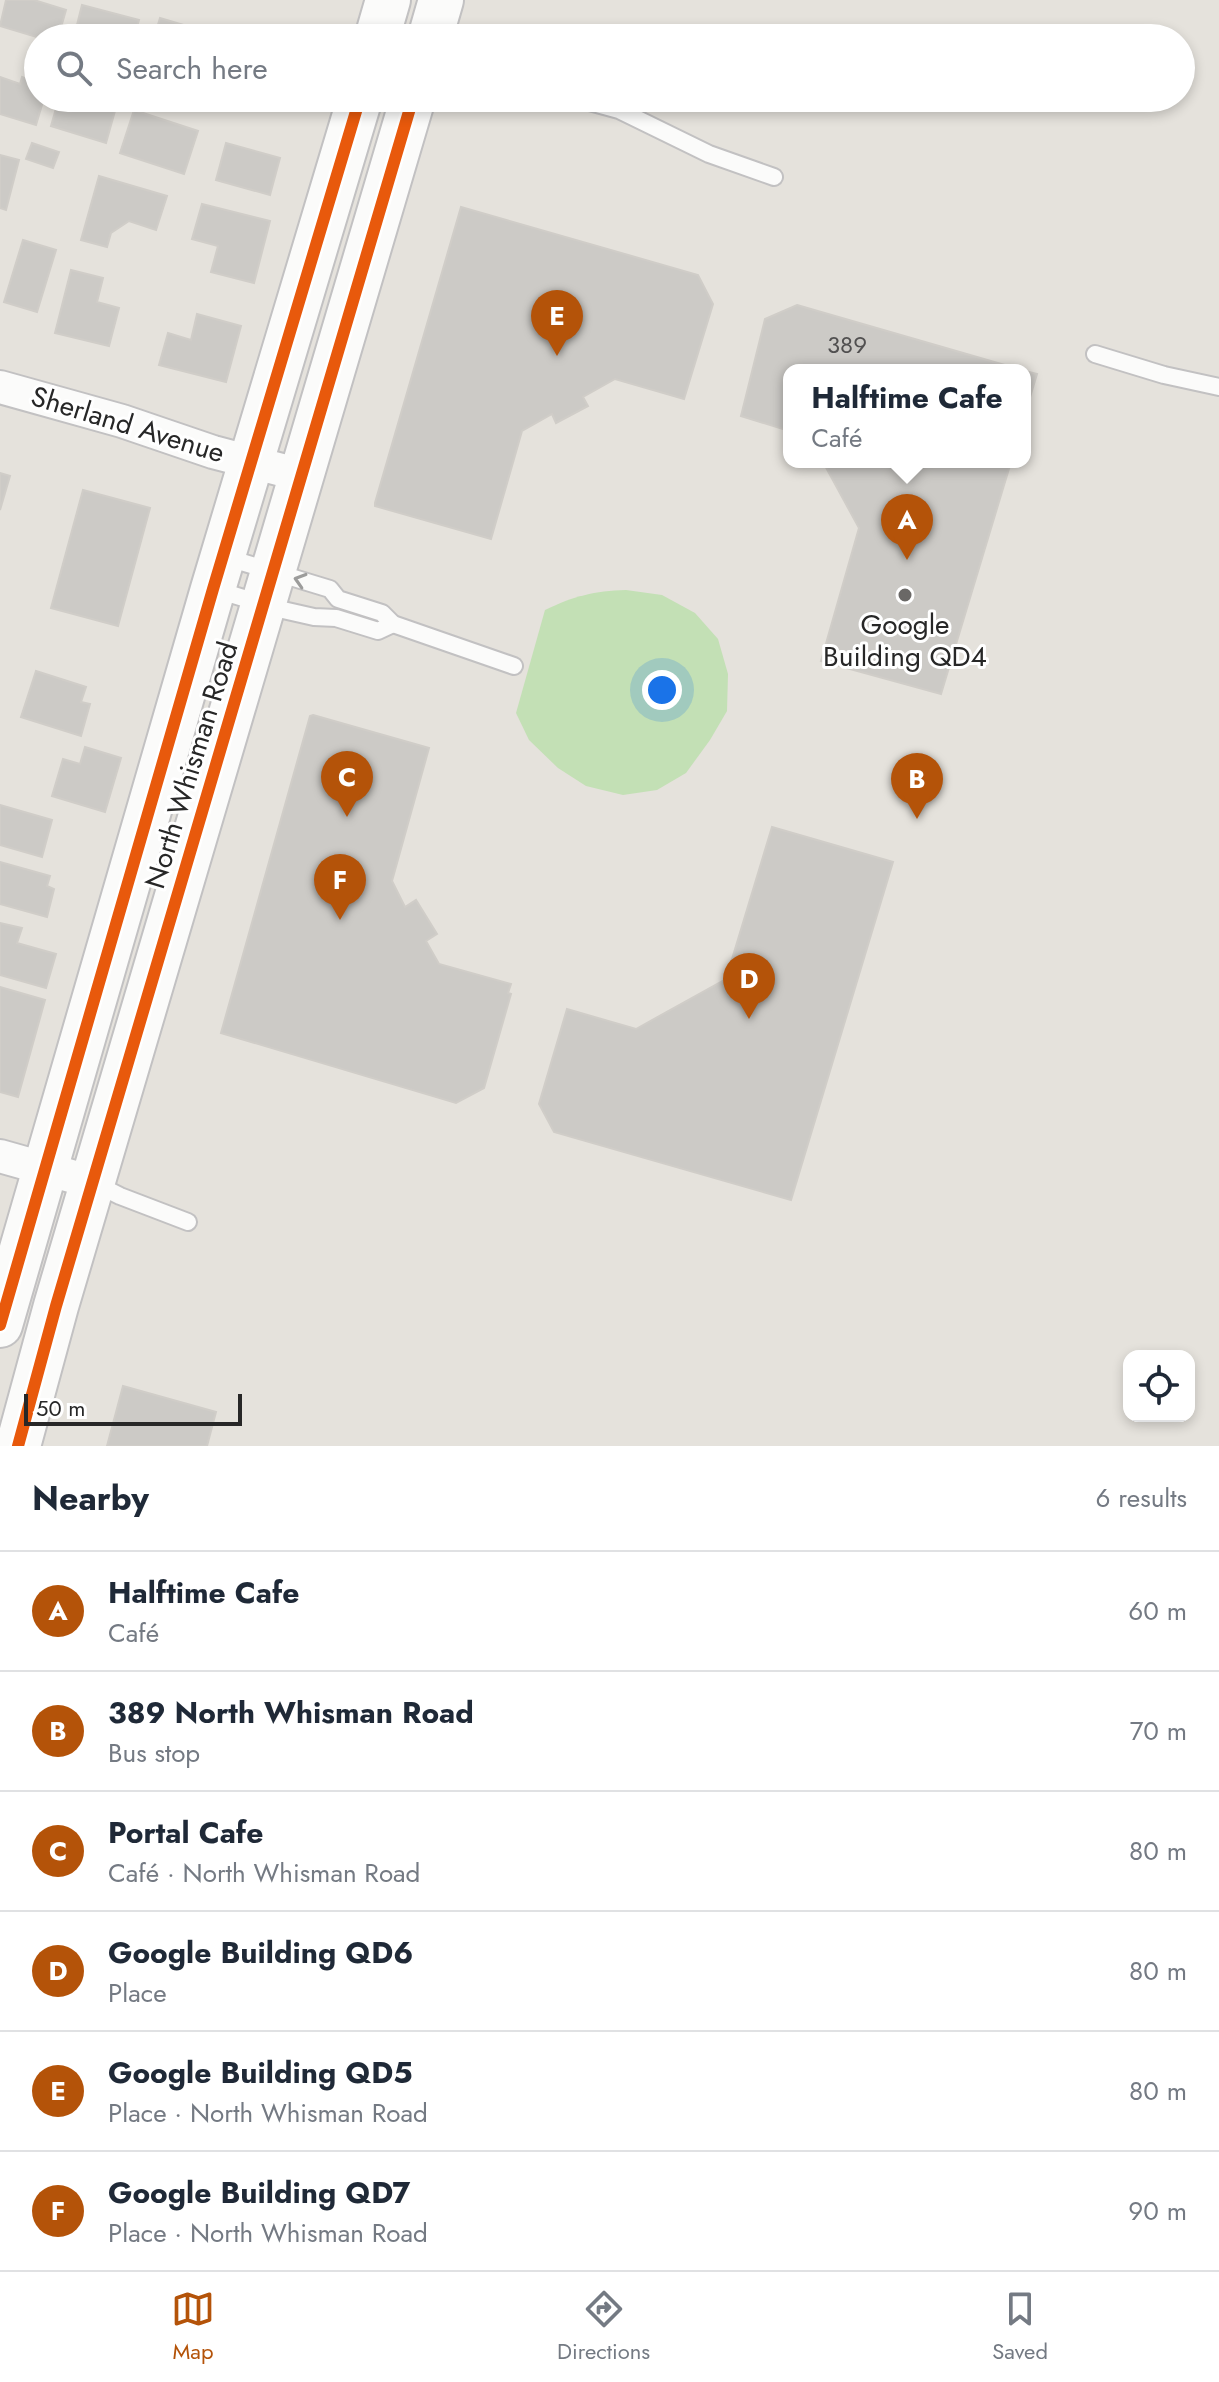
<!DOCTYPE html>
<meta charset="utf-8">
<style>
:root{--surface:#fff;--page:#f2f2f3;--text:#1f2937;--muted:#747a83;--line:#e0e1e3;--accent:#b45309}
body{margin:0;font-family:Jost,sans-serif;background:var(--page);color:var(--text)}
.controls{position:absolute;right:24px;bottom:24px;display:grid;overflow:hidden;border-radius:16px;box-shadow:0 4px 12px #0003}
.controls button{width:72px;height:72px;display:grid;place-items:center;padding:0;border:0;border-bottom:2px solid var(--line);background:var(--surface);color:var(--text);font:40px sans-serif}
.scale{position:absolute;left:24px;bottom:20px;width:218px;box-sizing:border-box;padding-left:8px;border:4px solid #272727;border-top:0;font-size:22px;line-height:28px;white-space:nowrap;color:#272727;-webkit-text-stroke:6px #fff;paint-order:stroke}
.you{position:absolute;left:662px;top:690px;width:28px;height:28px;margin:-20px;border:6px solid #fff;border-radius:50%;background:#1a73e8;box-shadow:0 0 0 12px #1a73e833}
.badge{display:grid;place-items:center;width:52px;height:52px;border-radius:50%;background:var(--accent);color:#fff;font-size:26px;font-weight:700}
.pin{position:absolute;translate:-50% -66px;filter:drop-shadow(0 2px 4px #0008)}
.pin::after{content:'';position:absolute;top:42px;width:28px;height:24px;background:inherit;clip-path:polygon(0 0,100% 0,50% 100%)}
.popup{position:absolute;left:783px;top:364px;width:248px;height:104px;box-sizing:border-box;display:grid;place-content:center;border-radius:16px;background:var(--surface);filter:drop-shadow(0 2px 6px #0005);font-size:26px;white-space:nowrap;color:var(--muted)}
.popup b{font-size:30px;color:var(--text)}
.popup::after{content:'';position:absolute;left:50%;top:100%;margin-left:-16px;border:16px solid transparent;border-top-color:var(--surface)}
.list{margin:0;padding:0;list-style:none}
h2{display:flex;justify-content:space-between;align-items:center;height:104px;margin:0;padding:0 32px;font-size:34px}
h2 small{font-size:26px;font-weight:400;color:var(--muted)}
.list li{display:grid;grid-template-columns:52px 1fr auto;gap:24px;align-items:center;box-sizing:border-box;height:120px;padding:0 32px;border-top:2px solid var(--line)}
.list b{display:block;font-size:30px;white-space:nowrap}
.list p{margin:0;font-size:26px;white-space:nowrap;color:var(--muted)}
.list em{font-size:26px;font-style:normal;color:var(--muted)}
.icon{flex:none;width:44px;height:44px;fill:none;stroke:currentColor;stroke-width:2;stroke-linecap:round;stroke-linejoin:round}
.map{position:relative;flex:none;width:1219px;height:1446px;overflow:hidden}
.search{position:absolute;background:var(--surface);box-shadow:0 4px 12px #0003;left:24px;right:24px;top:24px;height:88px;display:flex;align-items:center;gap:20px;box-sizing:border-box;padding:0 28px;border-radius:44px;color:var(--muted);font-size:30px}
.sheet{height:824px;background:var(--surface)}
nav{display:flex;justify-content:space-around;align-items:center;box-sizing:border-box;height:112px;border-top:2px solid var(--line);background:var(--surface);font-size:22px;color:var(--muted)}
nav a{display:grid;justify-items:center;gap:4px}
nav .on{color:var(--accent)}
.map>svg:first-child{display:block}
.green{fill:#c3e0b5}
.building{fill:#cccac6;stroke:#d0cdc8;stroke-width:2}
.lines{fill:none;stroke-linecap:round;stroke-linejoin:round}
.service-casing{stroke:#c2c1c2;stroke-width:20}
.minor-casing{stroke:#c2c1c2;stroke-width:36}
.secondary-casing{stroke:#c2c1c2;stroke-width:48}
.service{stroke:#fbfbfa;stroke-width:16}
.minor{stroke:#fbfbfa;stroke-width:32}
.secondary{stroke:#fbfbfa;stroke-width:44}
.cycleway-casing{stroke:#fff;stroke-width:17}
.cycleway{stroke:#e8590c;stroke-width:12}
.oneway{stroke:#9c9c9b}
.poi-dot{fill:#6a6866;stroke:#fff;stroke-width:3}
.labels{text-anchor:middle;stroke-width:6;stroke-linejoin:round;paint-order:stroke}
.number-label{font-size:24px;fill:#515050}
.street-label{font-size:28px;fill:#272727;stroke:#fff}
.poi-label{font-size:28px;fill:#272727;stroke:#fff}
</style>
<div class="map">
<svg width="1219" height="1446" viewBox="0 0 1219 1446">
<rect width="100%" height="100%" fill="#e5e2dc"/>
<path class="green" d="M626,590L662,595L695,613L718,639L728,674L727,711L710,740L686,773L657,790L623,795L586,786L558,768L529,740L516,713L545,610C574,596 594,591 626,590Z"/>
<g class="building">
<polygon points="6,0 34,0 66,10 58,38 40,38 0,26"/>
<polygon points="82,5 139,20 134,38 74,37"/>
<polygon points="160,18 217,35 216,38 154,38"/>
<polygon points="0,77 20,84 22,77 38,82 38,98 44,98 36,125 0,114"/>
<polygon points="59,98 72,98 115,111 106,143 51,126"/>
<polygon points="134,110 198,131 184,174 120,153"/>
<polygon points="32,143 59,152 53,168 26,159"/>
<polygon points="226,143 280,158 270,195 216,180"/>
<polygon points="0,155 19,160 6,210 0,208"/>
<polygon points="99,176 167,196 156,230 129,221 111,233 107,247 81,240"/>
<polygon points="202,204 270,221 254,283 211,272 218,246 192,239"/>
<polygon points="461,207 698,275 713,304 684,399 615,379 583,397 588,406 556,423 552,414 522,431 491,539 375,506 375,503"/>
<polygon points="23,240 56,250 37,312 4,302"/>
<polygon points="71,270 103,278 97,302 119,308 109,346 55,333"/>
<polygon points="797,305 1022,370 789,370 789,431 741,416 765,319"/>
<polygon points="197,314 241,326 226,382 159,365 168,333 191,340"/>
<polygon points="1025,371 1037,374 1025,414"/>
<polygon points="823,462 1011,462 941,694 821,661 859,528"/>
<polygon points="0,473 10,476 0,510"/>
<polygon points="83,490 150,508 118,626 51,608"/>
<polygon points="36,671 86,687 81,702 90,704 81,736 21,717"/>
<polygon points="313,715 429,748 392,881 405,907 416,900 437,934 426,941 439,964 511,984 508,993 511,994 484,1088 456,1103 221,1033 310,716"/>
<polygon points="85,747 121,758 105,812 52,796 63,759 80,764"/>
<polygon points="0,805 52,820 42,857 0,845"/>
<polygon points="772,827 893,862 791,1200 554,1132 539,1104 567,1009 636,1029 726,979"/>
<polygon points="0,862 50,876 47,886 54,889 47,917 0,904"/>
<polygon points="0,923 22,928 17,943 56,954 46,988 0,975"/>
<polygon points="0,987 45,1000 18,1097 0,1092"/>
<polygon points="123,1386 216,1412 207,1446 107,1446"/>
</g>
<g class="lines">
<g class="service-casing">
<g id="service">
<polyline points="575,98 619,110 709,154 774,177"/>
<polyline points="1095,354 1164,375 1219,387"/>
<polyline points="225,557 330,589 338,599 382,613 393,624 514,666"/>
<polyline points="214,589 283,610 314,617 336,618 378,631 393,624"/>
<polyline points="94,1183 120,1196 188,1222"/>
</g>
</g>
<g class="minor-casing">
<g id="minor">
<polyline points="0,387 122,421 213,452 301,475"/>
<polyline points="0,1156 92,1182"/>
</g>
</g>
<g class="secondary-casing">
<g id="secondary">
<polyline points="377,38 388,0"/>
<polyline points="430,38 441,0"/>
<polyline points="0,1325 213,589 360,98"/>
<polyline points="18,1446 56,1306 413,98"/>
</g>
</g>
<use href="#service" class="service"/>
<use href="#minor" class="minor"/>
<use href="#secondary" class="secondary"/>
<g class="cycleway-casing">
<g id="cycleway">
<polyline points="0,1325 213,589 360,98"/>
<polyline points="18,1446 56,1306 413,98"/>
</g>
</g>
<use href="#cycleway" class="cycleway"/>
</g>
<defs><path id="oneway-chevron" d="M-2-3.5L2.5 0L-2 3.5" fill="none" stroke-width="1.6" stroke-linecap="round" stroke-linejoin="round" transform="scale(2)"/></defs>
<use class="oneway" href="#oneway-chevron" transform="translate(300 580) rotate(-163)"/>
<circle class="poi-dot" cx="905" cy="595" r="8"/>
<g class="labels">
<g class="number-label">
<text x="847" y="353">389</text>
</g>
<g class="street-label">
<text transform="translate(128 424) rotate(17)" y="10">Sherland Avenue</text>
<text transform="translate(191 765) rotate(-73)" y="10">North Whisman Road</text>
</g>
<g class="poi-label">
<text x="905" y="634">Google<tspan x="905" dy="32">Building QD4</tspan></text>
</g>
</g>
</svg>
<div class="controls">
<button><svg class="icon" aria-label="locate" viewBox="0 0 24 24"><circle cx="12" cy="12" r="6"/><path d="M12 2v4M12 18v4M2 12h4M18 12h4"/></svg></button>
</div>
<div class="scale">50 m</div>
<div class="you"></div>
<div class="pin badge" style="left:907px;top:560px">A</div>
<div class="popup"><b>Halftime Cafe</b>Café</div>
<div class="pin badge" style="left:917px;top:819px">B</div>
<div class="pin badge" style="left:347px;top:817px">C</div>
<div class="pin badge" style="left:749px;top:1019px">D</div>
<div class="pin badge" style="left:557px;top:356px">E</div>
<div class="pin badge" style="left:340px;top:920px">F</div>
<div class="search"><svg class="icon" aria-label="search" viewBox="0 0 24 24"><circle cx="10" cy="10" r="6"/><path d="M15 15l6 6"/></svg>Search here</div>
</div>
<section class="sheet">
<h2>Nearby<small>6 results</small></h2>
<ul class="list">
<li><span class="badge">A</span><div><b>Halftime Cafe</b><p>Café</p></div><em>60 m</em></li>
<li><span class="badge">B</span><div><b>389 North Whisman Road</b><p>Bus stop</p></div><em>70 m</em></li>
<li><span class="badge">C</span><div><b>Portal Cafe</b><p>Café · North Whisman Road</p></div><em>80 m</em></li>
<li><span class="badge">D</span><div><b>Google Building QD6</b><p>Place</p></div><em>80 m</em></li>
<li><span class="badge">E</span><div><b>Google Building QD5</b><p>Place · North Whisman Road</p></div><em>80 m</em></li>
<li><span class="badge">F</span><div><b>Google Building QD7</b><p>Place · North Whisman Road</p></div><em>90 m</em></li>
</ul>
</section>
<nav>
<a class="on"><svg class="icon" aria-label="map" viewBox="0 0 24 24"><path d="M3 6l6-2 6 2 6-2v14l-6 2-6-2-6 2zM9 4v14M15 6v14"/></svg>Map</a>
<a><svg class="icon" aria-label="directions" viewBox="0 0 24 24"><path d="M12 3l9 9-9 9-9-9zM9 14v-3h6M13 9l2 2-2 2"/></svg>Directions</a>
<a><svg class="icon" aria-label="saved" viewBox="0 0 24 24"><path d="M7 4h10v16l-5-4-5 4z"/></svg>Saved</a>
</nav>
